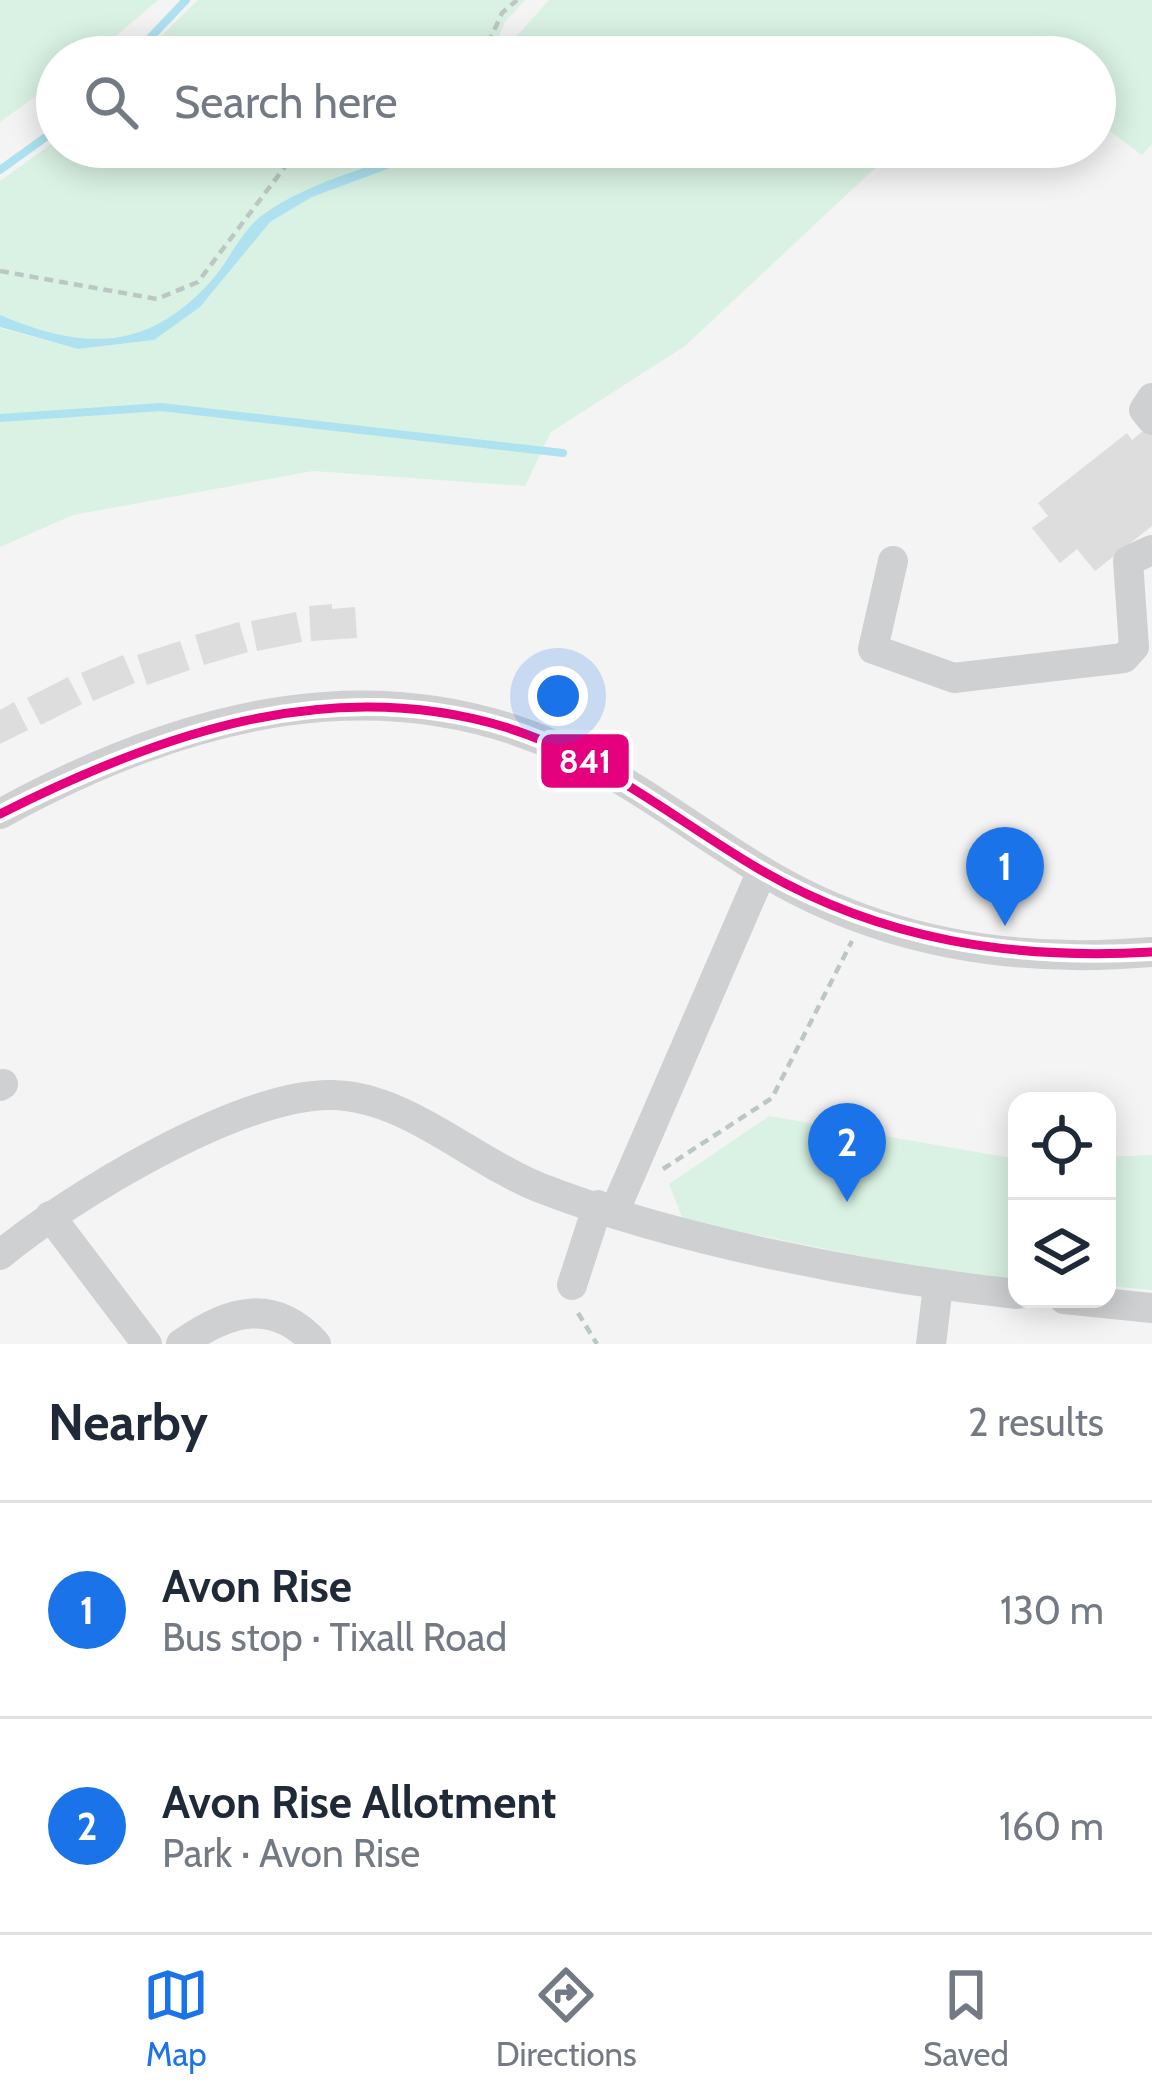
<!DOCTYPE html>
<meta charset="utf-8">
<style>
:root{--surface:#fff;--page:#f6f6f7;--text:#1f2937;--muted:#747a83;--line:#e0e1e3;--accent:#1a73e8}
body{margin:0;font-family:Cabin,sans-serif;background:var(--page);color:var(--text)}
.controls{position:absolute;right:36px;bottom:36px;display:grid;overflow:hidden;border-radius:24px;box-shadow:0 6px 30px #0003}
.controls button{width:108px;height:108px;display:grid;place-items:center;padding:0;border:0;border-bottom:3px solid var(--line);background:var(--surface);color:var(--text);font:60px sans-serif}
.you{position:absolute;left:558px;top:696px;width:42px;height:42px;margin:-30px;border:9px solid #fff;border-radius:50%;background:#1a73e8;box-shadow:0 0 0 18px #1a73e833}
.badge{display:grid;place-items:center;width:78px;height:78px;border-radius:50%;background:var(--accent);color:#fff;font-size:39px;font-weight:700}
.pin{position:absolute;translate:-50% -99px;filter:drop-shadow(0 3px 6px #0008)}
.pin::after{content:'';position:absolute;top:63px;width:42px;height:36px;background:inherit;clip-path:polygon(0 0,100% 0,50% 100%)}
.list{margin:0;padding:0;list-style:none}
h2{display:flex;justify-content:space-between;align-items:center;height:156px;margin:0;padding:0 48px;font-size:51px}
h2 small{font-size:39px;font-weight:400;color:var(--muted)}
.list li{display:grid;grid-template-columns:78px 1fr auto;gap:36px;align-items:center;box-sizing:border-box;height:216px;padding:0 48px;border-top:3px solid var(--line)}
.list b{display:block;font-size:45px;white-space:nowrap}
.list p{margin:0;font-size:39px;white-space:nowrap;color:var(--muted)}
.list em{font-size:39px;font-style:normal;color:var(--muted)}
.icon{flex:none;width:66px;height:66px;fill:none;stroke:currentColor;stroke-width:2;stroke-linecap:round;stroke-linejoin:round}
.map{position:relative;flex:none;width:1152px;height:1344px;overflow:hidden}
.search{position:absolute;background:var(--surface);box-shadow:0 6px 30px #0003;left:36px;right:36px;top:36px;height:132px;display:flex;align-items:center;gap:30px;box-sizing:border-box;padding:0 42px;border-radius:66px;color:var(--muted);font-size:45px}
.sheet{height:588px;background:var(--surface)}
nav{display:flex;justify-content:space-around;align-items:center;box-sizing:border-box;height:168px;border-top:3px solid var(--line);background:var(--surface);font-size:33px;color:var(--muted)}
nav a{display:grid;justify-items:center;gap:6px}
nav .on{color:var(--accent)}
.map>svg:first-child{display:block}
.green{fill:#d9f2e3}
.water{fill:#aee2f0}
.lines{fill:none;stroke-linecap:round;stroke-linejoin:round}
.stream{stroke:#aee2f0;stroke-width:8}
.building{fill:#ddddde}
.path{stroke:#bcc7c4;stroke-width:4.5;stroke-dasharray:9 6;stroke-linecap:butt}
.minor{stroke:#ced0d2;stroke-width:30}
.bus-1-casing{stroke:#fff;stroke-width:18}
.bus-1{stroke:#e5007d;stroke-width:9}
.line-badge{stroke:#fff;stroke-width:4.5}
.badge-label{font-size:33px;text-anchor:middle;font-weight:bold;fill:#fff}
</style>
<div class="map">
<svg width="1152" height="1344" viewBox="0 0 1152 1344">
<rect width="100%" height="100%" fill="#f4f4f4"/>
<g class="green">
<polygon points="0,0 158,0 91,57 57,57 57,81 0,122"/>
<polygon points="198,0 525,0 505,22 490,57 140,57"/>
<polygon points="549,0 1152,0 1152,144 1142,155 1095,120 1095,57 498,57"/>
<path d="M57,140V147H424C371,167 307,182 261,216C243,230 231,256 216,275C152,351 87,352 0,315V181Z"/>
<polygon points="447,147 917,147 874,169 685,346 551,432 525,486 313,471 73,515 0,547 0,328 78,349 154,340 270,222 312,197"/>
<polygon points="769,1116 1017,1159 1017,1279 944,1273 683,1220 669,1184"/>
<polygon points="1152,1155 1152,1290 1107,1286 1107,1157"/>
</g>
<path class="water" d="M424,147H447L312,197L270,222L200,307L154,340L78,349L0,327V315C87,352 152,351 216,275C231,256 243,230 261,216C307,182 371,167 424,147Z"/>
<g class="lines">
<g class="stream">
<polyline points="132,57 186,0"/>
<polyline points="0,170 57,129"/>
<polyline points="0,418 161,407 563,453"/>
</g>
</g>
<g class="building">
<polygon points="1152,424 1152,526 1095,571 1077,549 1060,563 1032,528 1048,516 1038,503 1127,433 1132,440"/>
<polygon points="332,604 332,609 355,607 357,638 311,641 309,606"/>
<polygon points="296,612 302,642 257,651 251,621"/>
<polygon points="239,622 248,652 204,665 195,635"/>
<polygon points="180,641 190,670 147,685 137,655"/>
<polygon points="123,655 135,683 93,701 81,673"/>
<polygon points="68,677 82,704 41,725 27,698"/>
<polygon points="14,702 28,730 0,744 0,710"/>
</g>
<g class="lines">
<g class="path">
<polyline points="482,57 502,13 517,0"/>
<polyline points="0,271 157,299 198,282 290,160 309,147"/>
<polyline points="663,1169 772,1098 852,941"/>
<polyline points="578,1313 597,1344"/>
</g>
<g class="minor">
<polyline points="1152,398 1144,410 1152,420"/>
<polyline points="893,561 873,649 954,678 1124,658 1134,647 1128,561 1152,550"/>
<path d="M0,814C182,714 385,658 581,758C643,789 699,833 759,869C878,942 1014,964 1152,952"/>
<polyline points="0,1086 3,1084"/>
<polyline points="615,1210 762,871"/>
<polyline points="50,1216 147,1344"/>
<path d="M0,1255C70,1197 241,1093 332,1095C406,1096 471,1160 538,1187C676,1241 870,1278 1017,1294"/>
<polyline points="572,1285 598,1205"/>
<polyline points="1064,1299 1152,1308"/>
<path d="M181,1344C227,1311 273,1296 316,1344"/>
<polyline points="931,1344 938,1286"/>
</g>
<g class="bus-1-casing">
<path id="bus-1" d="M0,814C158,734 329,674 505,727C600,756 675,820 759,869C881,940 1012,960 1152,952"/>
</g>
<use href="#bus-1" class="bus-1"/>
</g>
<rect class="line-badge" x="539" y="732" width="92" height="58" rx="12" fill="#e5007d"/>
<g class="badge-label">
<text x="585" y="773">841</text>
</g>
</svg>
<div class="controls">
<button><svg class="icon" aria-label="locate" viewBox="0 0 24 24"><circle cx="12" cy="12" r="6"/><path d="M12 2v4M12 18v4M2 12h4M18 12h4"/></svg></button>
<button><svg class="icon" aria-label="layers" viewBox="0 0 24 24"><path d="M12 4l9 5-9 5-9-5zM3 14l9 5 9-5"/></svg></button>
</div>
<div class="you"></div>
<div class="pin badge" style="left:1005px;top:926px">1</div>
<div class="pin badge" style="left:847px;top:1202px">2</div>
<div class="search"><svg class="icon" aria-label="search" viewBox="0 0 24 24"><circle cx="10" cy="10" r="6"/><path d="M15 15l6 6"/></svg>Search here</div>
</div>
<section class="sheet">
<h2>Nearby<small>2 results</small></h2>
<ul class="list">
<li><span class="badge">1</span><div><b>Avon Rise</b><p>Bus stop · Tixall Road</p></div><em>130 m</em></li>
<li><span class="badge">2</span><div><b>Avon Rise Allotment</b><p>Park · Avon Rise</p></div><em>160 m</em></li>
</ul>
</section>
<nav>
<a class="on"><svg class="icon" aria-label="map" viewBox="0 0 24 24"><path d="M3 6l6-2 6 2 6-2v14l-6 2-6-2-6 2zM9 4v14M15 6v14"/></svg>Map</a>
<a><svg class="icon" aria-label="directions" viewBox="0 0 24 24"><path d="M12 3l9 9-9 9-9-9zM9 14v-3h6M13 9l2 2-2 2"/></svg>Directions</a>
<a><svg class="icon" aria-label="saved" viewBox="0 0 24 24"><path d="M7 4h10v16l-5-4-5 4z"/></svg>Saved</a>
</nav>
